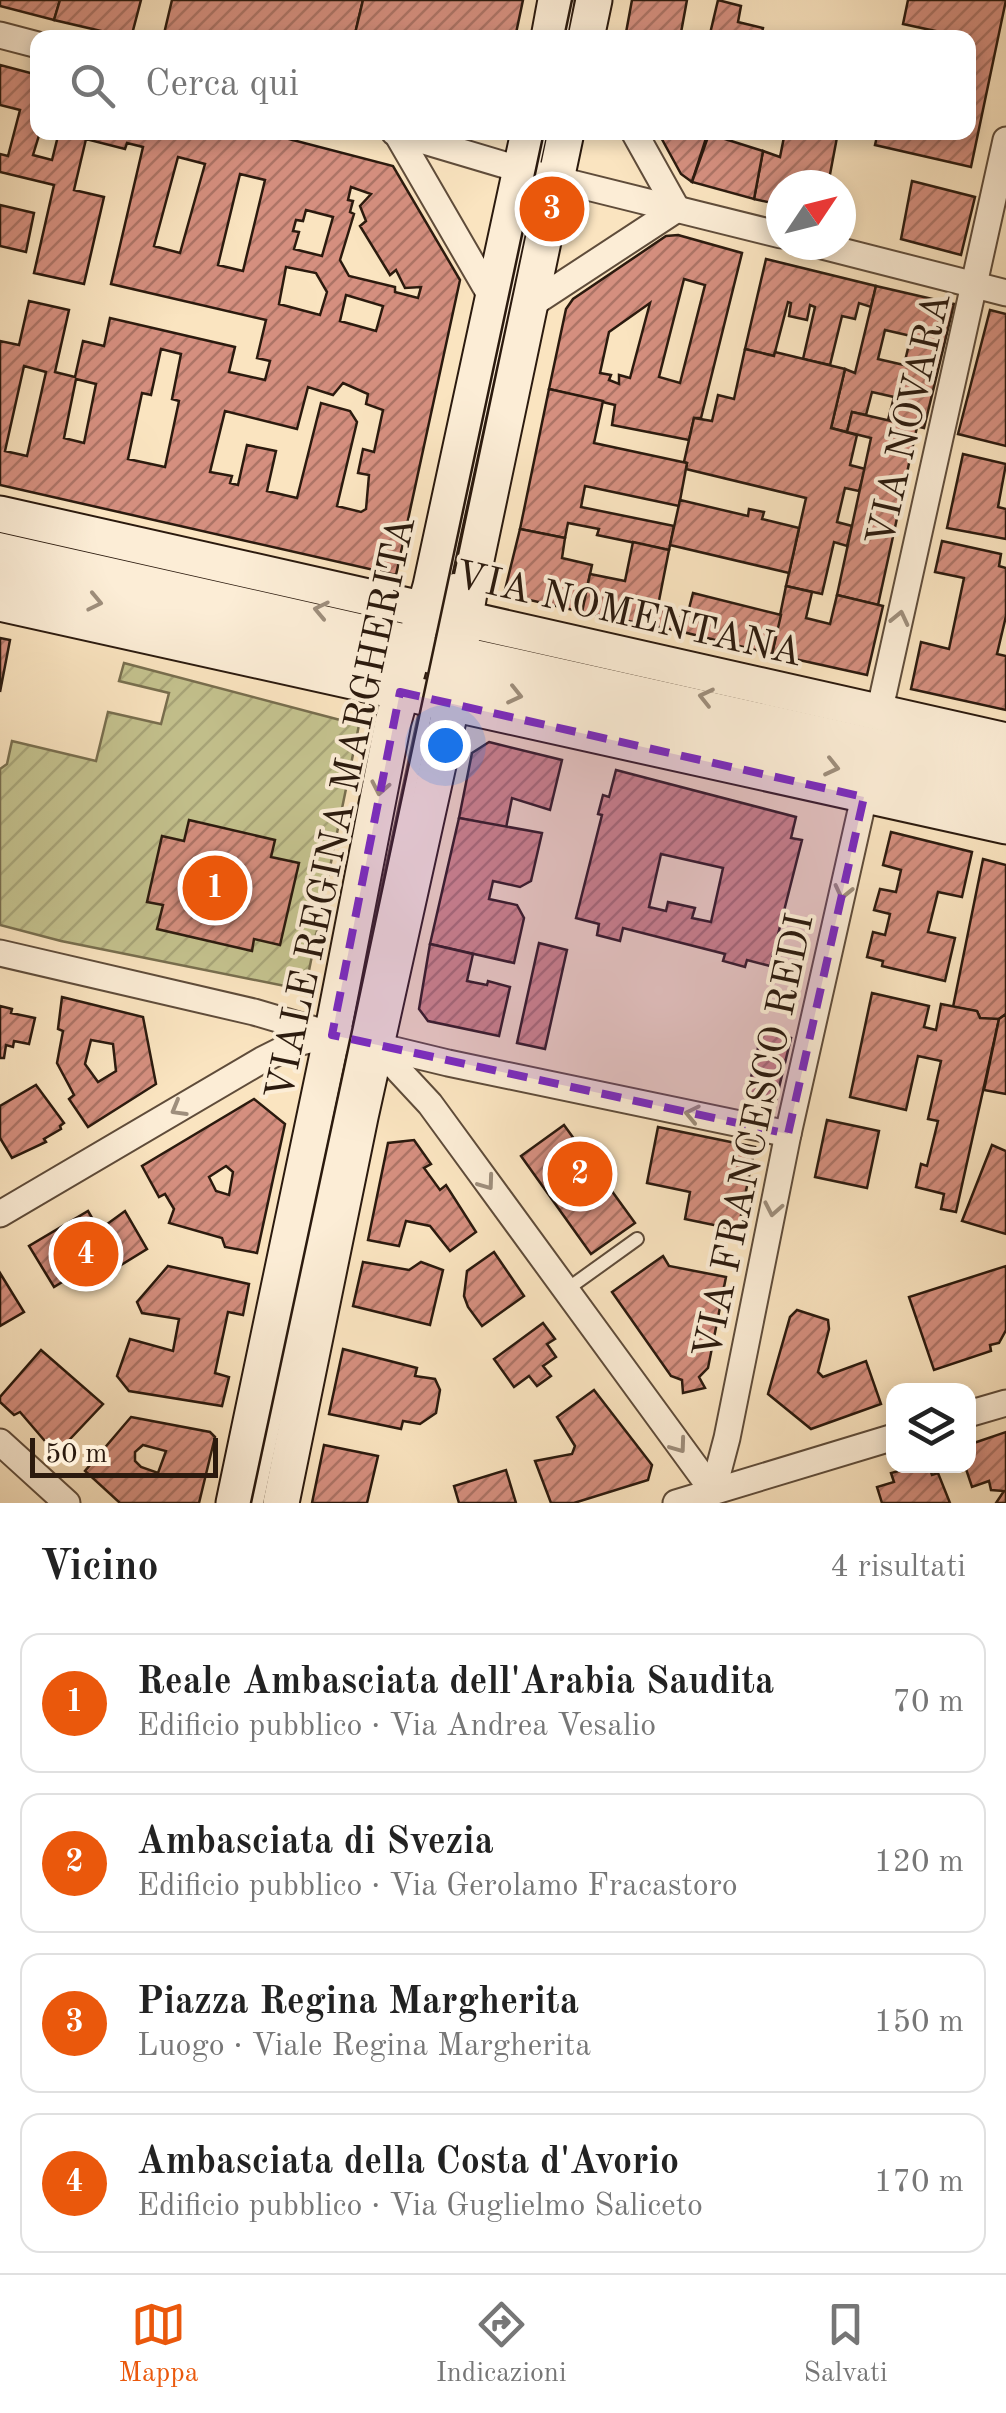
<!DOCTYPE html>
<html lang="it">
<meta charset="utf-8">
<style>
:root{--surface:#fff;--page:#f2f2f2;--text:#222;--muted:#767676;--line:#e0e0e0;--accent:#ea580c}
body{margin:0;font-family:"Old Standard TT",serif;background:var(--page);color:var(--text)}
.controls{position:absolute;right:30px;bottom:30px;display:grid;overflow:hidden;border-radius:20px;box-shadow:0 5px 15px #0003}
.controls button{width:90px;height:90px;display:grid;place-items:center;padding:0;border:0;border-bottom:2px solid var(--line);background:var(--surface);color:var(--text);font:50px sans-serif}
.compass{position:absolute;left:766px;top:170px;width:90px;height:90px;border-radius:50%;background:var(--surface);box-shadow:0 5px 15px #0003;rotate:55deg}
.scale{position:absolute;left:30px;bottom:25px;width:188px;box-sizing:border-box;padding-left:10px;border:5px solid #2b1a0e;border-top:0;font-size:28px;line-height:35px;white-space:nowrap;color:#2b1a0e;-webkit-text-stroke:8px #fcedd6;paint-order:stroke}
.you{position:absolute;left:445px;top:745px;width:35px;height:35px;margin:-25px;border:8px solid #fff;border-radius:50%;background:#1a73e8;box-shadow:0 0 0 15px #1a73e833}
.badge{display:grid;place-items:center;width:65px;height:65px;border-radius:50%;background:var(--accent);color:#fff;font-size:32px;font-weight:700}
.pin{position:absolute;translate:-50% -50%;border:5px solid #fff;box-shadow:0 2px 10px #0006}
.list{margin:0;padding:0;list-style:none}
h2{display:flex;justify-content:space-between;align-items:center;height:130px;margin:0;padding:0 40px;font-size:42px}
h2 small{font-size:32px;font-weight:400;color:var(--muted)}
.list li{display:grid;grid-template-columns:65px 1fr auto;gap:30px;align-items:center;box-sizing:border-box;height:140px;margin:0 20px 20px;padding:0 20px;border:2px solid var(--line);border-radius:20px}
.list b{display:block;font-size:38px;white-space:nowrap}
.list p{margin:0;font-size:32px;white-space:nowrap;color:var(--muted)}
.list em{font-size:32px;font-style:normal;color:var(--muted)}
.icon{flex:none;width:55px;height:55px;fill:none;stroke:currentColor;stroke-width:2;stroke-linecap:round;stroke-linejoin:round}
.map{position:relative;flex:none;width:1006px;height:1503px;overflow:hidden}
.search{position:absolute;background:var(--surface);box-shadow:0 5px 15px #0003;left:30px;right:30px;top:30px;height:110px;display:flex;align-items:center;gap:25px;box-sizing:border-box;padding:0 35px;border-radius:20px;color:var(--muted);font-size:38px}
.sheet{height:770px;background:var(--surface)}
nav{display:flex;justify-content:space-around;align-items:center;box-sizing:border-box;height:140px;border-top:2px solid var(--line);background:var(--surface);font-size:28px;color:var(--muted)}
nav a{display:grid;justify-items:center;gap:5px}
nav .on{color:var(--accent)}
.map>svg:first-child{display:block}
.garden{fill:url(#garden-furrows);stroke:#786e4e;stroke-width:2.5}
.building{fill:url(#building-hatch);stroke:#2b1a0e;stroke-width:2.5;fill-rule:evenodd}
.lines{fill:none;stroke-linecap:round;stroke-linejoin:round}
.lane-casing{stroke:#5f4c3a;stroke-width:16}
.street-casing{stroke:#5f4c3a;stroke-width:29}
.secondary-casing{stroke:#2b1a0e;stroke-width:39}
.lane{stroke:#fcedd6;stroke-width:12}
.street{stroke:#fcedd6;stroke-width:25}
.secondary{stroke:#fcedd6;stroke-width:35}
.tram{stroke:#2b1a0e;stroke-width:2.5}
.oneway{stroke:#9e8e7c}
.marked{fill:#7b2cbf;fill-opacity:0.2;stroke:#7b2cbf;stroke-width:8;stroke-dasharray:20 12;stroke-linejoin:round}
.labels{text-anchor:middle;stroke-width:8;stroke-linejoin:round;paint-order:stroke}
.street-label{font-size:40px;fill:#2b1a0e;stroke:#fcedd6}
</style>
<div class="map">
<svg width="1006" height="1503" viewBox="0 0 1006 1503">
<defs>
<pattern id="garden-furrows" width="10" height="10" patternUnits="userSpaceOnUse" patternTransform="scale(2.5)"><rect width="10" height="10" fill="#c4c28e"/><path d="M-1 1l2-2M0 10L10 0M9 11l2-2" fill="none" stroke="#a9a679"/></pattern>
<pattern id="building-hatch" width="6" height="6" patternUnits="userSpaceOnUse" patternTransform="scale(2.5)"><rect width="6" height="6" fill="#d58f7f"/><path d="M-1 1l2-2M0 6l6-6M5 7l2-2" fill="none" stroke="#ad7466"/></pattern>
</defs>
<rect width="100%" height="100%" fill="#fae4c0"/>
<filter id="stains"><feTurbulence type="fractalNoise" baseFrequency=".002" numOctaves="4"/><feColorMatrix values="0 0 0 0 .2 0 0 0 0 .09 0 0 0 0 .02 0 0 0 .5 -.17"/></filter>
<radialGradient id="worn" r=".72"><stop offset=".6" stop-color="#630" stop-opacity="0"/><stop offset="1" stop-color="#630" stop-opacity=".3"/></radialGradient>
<polygon class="garden" points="124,663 359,725 305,990 61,941 0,925 0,769 7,764 12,741 96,761 108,712 161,724 169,693 119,681"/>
<g class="building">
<polygon points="0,0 60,0 54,20 0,6"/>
<polygon points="60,0 141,0 131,38 54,20"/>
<polygon points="172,0 363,0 354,38 163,38"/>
<polygon points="363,0 523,0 515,38 354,38"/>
<polygon points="632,0 687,0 680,38 625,38"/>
<polygon points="718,0 741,6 738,22 763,28 761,38 709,38"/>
<polygon points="908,0 1006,0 971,167 875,145 878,132 968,132 968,38 953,38 954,35 903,24"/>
<path d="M0,65L38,75L40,132L33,155L52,160L59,132H262L393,166L460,280L396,575L0,485V341L19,345L29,301L69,310L55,372L75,377L83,341L104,346L110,318L235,347L229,372L265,380L270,361L257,358L266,320L111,284L143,147L127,143L125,149L86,139L74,190L104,197L84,284L34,273L54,185L0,172V154L8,156L20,110L0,105ZM178,157L205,164L180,253L154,246ZM240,174L265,180L243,271L218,265ZM351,187L371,194L360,206L366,221L360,226L390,275L396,270L405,288L421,287L418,298L395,292V287L349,276L340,260L354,214L350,212L353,201L348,200ZM306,210L333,217L322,256L294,249L299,232L293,231L296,220L303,221ZM286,267L316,273L327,292L320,315L279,304ZM346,295L383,306L376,331L340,321ZM161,349L181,354L172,399L179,401L165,467L128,459L142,393L151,395ZM24,366L46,372L27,456L5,451ZM76,379L96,384L84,443L64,438ZM343,383L368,394L366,404L383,410L374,452L363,449L358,473L369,475L366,509L361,512L337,506L357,422L350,411L321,403L297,498L267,491L276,451L247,445L238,485L230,483L232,476L210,472L225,411L297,429L308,387L333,395Z"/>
<polygon points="658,132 708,132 692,182 681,174"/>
<polygon points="785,132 838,132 828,185 781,185 781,205 754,199 763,151 780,157"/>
<polygon points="709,134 763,151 754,199 692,182"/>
<polygon points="912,181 975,197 961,255 901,239"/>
<polygon points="0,205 34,213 26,252 0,246"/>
<path d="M678,235L742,253L701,418H694L689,440L612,425L615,405L549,389L566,309L573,299L666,236ZM684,279L705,285L680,383L659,377ZM650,303L630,378L619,375V384L609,380L611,375L600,373L609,332Z"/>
<polygon points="766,259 876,286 871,307 859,303 855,319 842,316 830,365 803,359 815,307 810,305 807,320 789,316 791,303 788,302 774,356 745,349"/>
<path d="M876,286L954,304L924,428L888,420L894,397L872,392L866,415L852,412L847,432L831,428L845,369L855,373ZM885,330L911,336L904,365L878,359Z"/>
<polygon points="990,310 1006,314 1006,446 958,434"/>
<polygon points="745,349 774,356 775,352 845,369 831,428 857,435 850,465 865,469 859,491 845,488 837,522 852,526 847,546 834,542 822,594 786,586 806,498 686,469 687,463 684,462 694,418 712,421 718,395 734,399"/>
<polygon points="549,389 603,401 594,443 687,463 679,506 585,486 581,507 674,526 669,550 597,535 599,529 568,523 565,538 520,529"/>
<polygon points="852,412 917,427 878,605 837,595 871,438 847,432"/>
<polygon points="963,454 1006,464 998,507 1006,509 1006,539 947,528"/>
<polygon points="680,500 748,516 749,509 764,512 762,519 799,528 789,573 670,545"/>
<polygon points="520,529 565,538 562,558 592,565 582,612 504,594"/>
<polygon points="942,541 1001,554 999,566 1006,568 1006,616 997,654 1006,656 1006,710 911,689 921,642 949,649 964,578 935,572"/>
<polygon points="633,542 669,550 654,626 582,612 590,574 625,581"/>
<polygon points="786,586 812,592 806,618 830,624 837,595 883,606 867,675 772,654"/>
<polygon points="693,593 781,615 772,654 683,632"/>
<polygon points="658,605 673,608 672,616 686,619 683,632 654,626"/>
<polygon points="0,638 10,640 0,692"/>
<polygon points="489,742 562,760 550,810 512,798 506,828 459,818 472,753"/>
<path d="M616,770L796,817L791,838L802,840L770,966L747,960L745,967L723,961L725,954L623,928L620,941L597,935L599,924L576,918L602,815L598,814L603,795L609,797ZM661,854L723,868L711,922L692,918L695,908L668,902L666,911L649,907Z"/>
<polygon points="459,818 542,833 531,881 520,887 493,881 489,899 517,905 524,918 514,963 430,944"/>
<polygon points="189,820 275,840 271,857 299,863 280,945 254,939 252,951 157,929 163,905 147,902 162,836 184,841"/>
<polygon points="891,832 972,852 962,897 938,892 928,932 955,938 945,981 882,966 883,961 867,957 873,932 885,935 890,914 874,910 880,889 896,892 901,870 883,865"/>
<polygon points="983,859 1006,865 1006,1014 996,1021 980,1018 977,1011 953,1007"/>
<polygon points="539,943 567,950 545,1049 517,1043"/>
<polygon points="430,944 473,954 467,981 487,985 488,981 510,987 499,1036 428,1021 419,1009"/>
<polygon points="872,993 929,1006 924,1027 936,1030 941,1004 977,1011 980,1018 999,1019 956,1212 941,1209 944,1194 916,1187 921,1164 927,1166 938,1121 928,1119 941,1061 918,1056 906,1110 850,1097"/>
<path d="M62,997L143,1017L156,1084L88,1127L69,1099L74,1095L57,1063L63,1031L58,1029ZM91,1040L113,1044L116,1071L98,1082L85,1064Z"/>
<polygon points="0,1006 12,1009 11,1013 35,1018 29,1044 14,1041 13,1047 6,1045 4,1058 0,1058"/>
<polygon points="1006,1014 1006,1094 984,1090 999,1019"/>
<polygon points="762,1031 791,1038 776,1100 747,1094"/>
<polygon points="36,1085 64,1123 60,1126 61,1129 44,1139 46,1142 12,1158 0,1138 0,1106"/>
<path d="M254,1099L285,1124L257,1253L225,1247L222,1238L169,1223L174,1209L165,1194L159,1197L142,1166ZM226,1166L233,1172L229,1195L216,1191L209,1177Z"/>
<polygon points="827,1120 879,1131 867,1188 815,1177"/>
<polygon points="564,1125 635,1223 591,1254 521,1156"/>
<polygon points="658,1127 755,1147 738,1230 685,1219 690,1192 647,1183"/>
<polygon points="414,1140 431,1164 424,1168 440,1190 446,1185 476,1232 450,1251 430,1226 406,1221 399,1246 368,1240 388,1143"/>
<polygon points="992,1145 1006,1151 1006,1234 962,1221"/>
<polygon points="88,1211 99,1230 125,1211 147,1249 108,1273 100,1259 54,1287 29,1246"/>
<polygon points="494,1252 524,1296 482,1326 468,1307 464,1296 467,1271"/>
<polygon points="663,1256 669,1266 726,1277 708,1368 699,1377 705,1388 683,1393 682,1380 671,1376 612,1292"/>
<polygon points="363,1262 409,1270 421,1262 443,1270 430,1325 353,1306"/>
<polygon points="168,1266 249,1284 243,1315 228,1312 215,1373 229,1377 222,1406 129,1391 117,1376 130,1339 173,1351 179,1319 142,1313 137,1302"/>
<polygon points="1006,1266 1006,1330 999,1343 990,1345 991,1351 934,1370 909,1297"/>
<polygon points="0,1273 24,1312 0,1326"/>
<polygon points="797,1310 828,1320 829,1329 818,1372 823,1377 866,1361 881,1404 811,1429 768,1394 790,1317"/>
<polygon points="543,1323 555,1339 547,1344 556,1357 543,1366 551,1376 537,1386 529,1376 514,1387 494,1359"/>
<polygon points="343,1349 417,1368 415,1376 435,1379 440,1390 436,1413 420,1424 403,1421 401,1429 329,1414"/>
<polygon points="41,1350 103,1404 56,1454 20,1412 14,1415 0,1402 0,1397"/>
<polygon points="594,1390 652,1465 648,1480 574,1503 551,1503 535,1461 572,1454 575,1446 557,1417"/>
<path d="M131,1417L210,1432L215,1437L199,1503H120L85,1471ZM143,1445L166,1451L158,1473L141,1467L135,1461V1452Z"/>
<polygon points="1006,1432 1006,1503 996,1503 1004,1491 991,1490 989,1481 972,1487 965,1466 968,1466 968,1445"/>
<polygon points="324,1445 378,1456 367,1503 312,1503"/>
<polygon points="902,1466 929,1466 932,1475 938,1473 950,1503 882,1503 877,1487 894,1482 891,1473 906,1469"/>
<polygon points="506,1470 516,1503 459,1503 454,1486"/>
</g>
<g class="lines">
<g class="lane-casing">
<g id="lane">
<polyline points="0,539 413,632"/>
<polyline points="0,581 403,670"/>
<polyline points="462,643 1006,764"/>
<polyline points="456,681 1006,806"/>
<polyline points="566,1290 637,1239"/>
<polyline points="257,1503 454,580"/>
</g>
</g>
<g class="street-casing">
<g id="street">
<polyline points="0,35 38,45"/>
<polyline points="394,132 535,174 781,235"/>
<polyline points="634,132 677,209"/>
<polyline points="397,134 492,298"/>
<polyline points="818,245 1006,293"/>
<polyline points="529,306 677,209"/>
<polyline points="879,713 1006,140"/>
<polyline points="0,953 254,1012 332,1035 448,1063 788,1134"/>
<polyline points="376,1046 430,1104 713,1491"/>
<polyline points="0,1214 262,1060 296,1043 327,1036"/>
<polyline points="968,1414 1006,1403"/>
<polyline points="0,1442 67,1503"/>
<polyline points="713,1491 727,1438 788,1134 864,797"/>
<polyline points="676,1503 894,1437"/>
</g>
</g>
<g class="secondary-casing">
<g id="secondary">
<polyline points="549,38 556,0"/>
<polyline points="586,38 594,0"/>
<polyline points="0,514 1006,741"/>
<polyline points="0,558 1006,785"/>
<polyline points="0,603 1006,826"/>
<polyline points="234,1503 332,1035 393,722 431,586 529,132"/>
<polyline points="281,1503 360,1117 448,720 469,593 566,132"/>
</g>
</g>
<use href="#lane" class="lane"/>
<use href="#street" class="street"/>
<use href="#secondary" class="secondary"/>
<g class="tram">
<polyline points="564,38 572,0"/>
<polyline points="251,1503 544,132"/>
</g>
</g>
<defs><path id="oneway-chevron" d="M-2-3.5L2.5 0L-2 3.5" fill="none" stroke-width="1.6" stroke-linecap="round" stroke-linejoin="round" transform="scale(2.5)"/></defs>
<g class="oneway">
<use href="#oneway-chevron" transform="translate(95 602) rotate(12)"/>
<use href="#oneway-chevron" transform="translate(321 610) rotate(-168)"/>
<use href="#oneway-chevron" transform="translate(900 618) rotate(-77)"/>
<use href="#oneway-chevron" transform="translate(515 695) rotate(13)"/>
<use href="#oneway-chevron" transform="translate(706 697) rotate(-167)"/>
<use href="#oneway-chevron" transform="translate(832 767) rotate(13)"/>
<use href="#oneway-chevron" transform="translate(380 788) rotate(101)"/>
<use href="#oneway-chevron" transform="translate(843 892) rotate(103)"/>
<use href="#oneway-chevron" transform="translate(178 1109) rotate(150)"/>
<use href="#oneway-chevron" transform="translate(692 1114) rotate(-168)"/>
<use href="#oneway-chevron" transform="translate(487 1183) rotate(54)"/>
<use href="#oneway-chevron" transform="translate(773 1209) rotate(101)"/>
<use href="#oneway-chevron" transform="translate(679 1446) rotate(54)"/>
</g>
<path class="marked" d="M400,692L864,797L788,1134L332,1035Z"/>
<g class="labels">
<g class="street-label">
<text transform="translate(907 419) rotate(-77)" y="14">VIA NOVARA</text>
<text transform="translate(629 612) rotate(13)" y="14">VIA NOMENTANA</text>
<text transform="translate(339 808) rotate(-78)" y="14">VIALE REGINA MARGHERITA</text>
<text transform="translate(752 1136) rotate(-78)" y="14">VIA FRANCESCO REDI</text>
</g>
</g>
<rect width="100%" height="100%" filter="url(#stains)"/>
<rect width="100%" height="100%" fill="url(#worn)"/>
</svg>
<div class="controls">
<button><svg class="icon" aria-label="layers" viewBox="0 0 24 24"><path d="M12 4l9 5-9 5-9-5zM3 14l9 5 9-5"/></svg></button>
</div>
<svg class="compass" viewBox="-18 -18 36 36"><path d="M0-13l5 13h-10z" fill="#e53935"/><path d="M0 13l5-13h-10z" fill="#767676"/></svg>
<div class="scale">50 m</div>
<div class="you"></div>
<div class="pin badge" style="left:215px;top:888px">1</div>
<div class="pin badge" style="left:580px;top:1174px">2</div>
<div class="pin badge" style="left:552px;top:209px">3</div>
<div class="pin badge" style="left:86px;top:1254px">4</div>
<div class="search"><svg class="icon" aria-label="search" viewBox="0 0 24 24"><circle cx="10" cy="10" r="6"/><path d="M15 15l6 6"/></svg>Cerca qui</div>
</div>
<section class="sheet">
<h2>Vicino<small>4 risultati</small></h2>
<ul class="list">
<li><span class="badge">1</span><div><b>Reale Ambasciata dell'Arabia Saudita</b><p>Edificio pubblico · Via Andrea Vesalio</p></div><em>70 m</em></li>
<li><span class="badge">2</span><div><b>Ambasciata di Svezia</b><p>Edificio pubblico · Via Gerolamo Fracastoro</p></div><em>120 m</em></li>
<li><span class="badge">3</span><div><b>Piazza Regina Margherita</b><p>Luogo · Viale Regina Margherita</p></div><em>150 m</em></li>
<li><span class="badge">4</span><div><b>Ambasciata della Costa d'Avorio</b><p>Edificio pubblico · Via Guglielmo Saliceto</p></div><em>170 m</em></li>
</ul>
</section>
<nav>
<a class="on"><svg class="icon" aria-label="map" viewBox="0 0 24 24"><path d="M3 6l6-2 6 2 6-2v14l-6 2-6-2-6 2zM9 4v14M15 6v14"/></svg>Mappa</a>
<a><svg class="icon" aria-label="directions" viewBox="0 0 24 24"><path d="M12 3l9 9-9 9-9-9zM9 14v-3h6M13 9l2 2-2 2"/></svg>Indicazioni</a>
<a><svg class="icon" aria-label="saved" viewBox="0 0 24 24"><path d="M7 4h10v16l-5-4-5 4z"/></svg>Salvati</a>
</nav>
